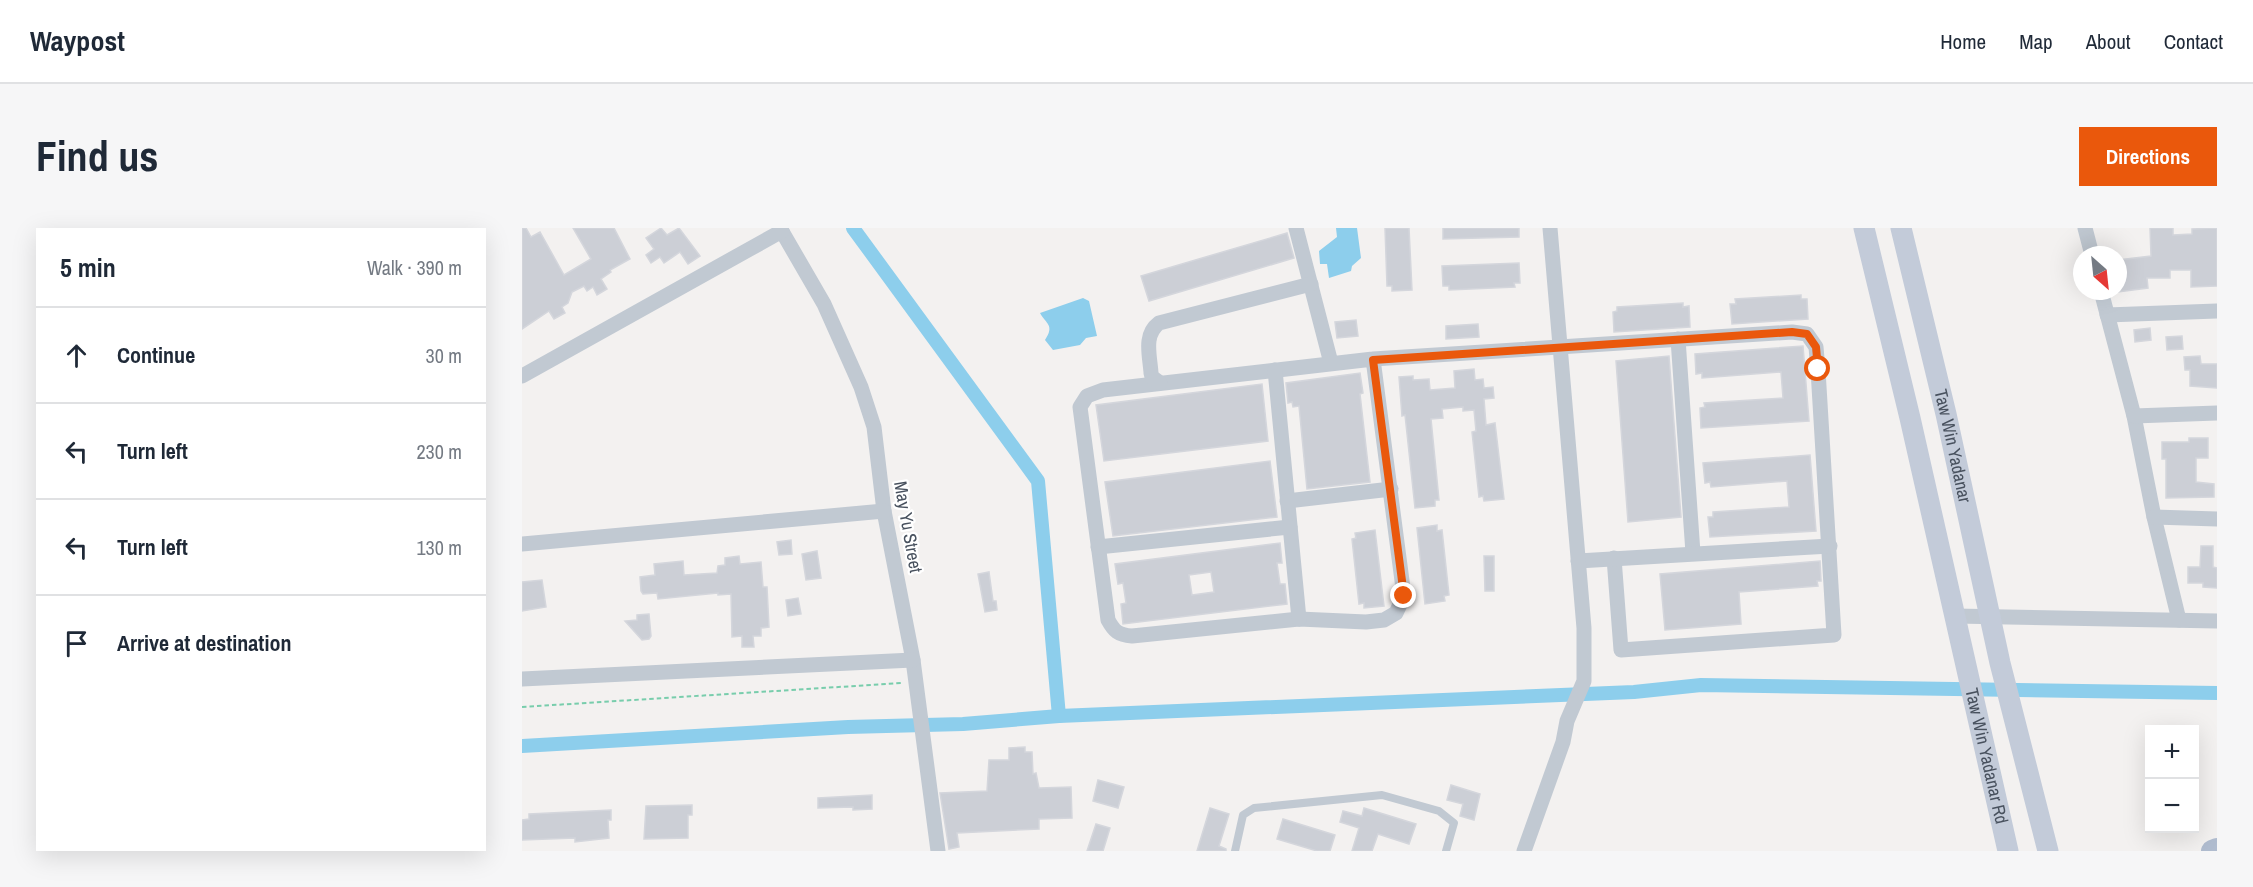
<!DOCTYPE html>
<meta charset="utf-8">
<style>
:root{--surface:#fff;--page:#f6f6f7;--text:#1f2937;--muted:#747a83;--line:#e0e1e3;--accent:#ea580c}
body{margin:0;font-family:"Archivo Narrow",sans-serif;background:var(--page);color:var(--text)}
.controls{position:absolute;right:18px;bottom:18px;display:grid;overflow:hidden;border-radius:0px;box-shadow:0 6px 24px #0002}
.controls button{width:54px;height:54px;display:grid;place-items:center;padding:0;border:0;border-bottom:2px solid var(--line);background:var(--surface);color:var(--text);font:30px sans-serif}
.compass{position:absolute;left:1551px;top:18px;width:54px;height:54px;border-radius:50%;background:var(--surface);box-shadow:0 6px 24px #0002;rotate:153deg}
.stop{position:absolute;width:18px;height:18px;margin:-14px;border:4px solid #ea580c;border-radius:50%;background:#fff}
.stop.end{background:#ea580c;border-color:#fff;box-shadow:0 2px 6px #0008}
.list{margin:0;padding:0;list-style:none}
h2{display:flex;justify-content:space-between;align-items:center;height:78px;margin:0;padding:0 24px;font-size:26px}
h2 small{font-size:20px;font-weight:400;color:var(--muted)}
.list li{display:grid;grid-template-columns:39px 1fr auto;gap:18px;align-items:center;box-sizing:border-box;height:96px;padding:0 24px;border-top:2px solid var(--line)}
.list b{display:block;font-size:22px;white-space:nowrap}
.list em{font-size:20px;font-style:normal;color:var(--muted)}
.icon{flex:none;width:33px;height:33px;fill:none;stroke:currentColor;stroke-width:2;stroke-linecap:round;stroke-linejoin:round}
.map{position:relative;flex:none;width:1695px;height:623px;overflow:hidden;border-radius:0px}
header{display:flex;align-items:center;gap:36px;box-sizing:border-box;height:84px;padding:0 30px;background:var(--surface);border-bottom:2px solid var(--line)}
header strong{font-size:28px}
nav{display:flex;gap:33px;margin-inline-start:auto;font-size:21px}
.intro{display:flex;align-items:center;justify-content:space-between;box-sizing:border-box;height:144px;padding:0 36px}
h1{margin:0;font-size:42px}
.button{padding:15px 27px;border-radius:0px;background:var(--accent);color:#fff;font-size:21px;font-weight:700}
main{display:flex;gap:36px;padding:0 36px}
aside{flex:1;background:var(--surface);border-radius:0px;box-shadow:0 6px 24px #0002}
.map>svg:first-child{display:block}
.water{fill:#8dceec}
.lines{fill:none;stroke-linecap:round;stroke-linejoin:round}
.canal{stroke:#8dceec;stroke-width:14}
.building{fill:#cccfd6;stroke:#d4d6dc;stroke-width:1.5;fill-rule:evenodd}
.path{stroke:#78cdac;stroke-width:2;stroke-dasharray:4.5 3;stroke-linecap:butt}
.lane{stroke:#c1c9d2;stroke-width:8}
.street{stroke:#c1c9d2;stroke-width:15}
.secondary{stroke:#c3cbd9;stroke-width:21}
.primary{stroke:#b0bccf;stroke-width:22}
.route{stroke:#ea580c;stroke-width:8}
.labels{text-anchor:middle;stroke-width:4.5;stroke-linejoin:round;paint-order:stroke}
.street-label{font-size:18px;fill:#48515e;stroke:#fff}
</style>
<header>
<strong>Waypost</strong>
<nav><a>Home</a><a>Map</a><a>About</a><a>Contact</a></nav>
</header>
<div class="intro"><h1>Find us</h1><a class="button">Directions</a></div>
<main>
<aside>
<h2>5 min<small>Walk · 390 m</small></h2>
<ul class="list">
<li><svg class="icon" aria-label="ahead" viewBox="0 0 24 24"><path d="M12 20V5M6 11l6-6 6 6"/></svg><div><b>Continue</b></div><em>30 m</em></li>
<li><svg class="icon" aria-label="left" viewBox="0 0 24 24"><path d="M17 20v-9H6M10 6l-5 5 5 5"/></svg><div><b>Turn left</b></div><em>230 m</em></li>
<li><svg class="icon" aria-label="left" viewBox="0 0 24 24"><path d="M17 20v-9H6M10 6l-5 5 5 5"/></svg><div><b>Turn left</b></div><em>130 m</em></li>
<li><svg class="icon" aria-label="arrive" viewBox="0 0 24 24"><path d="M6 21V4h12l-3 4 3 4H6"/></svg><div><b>Arrive at destination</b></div></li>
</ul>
</aside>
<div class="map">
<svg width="1695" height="623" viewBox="0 0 1695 623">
<rect width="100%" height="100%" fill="#f3f1f0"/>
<g class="water">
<polygon points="814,0 835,0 839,30 830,38 829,43 807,50 805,36 798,36 797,23 815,9"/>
<path d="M561,70L567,73L575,108L564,110L558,117L531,122L523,112C533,97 524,96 518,85Z"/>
</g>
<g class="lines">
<g class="canal">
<polyline points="331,0 516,253 537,488"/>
<polyline points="0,518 326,499 441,496 537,488 1112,464 1179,457 1695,465"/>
</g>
</g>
<g class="building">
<polygon points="0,0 4,0 9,9 18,4 42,47 69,31 51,0 92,0 108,31 88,42 89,44 79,51 85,61 75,67 71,59 65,63 62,58 50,64 46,75 40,79 43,85 32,91 27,83 0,101"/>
<polygon points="139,0 145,7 157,0 178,28 166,36 158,24 142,35 138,29 129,35 124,27 132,21 124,10"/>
<polygon points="863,0 887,0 890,62 870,63 870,58 865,58"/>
<polygon points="921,0 997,0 997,9 921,11"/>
<polygon points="1628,0 1651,0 1651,7 1670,6 1670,1 1695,0 1695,58 1669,59 1669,42 1648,42 1648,50 1625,50 1626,60 1596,64 1596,32 1629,28"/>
<polygon points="765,5 772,30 627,73 619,48"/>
<polygon points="997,35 998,55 992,55 993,59 927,62 927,58 921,58 920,38"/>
<polygon points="1279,67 1279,71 1285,71 1286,91 1210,96 1208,76 1214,76 1213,71"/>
<polygon points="1161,75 1161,79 1167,78 1168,99 1092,104 1091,84 1095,83 1095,79"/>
<polygon points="834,92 836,108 815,110 813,94"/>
<polygon points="956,96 957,109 924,111 924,98"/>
<polygon points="1628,100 1629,112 1613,114 1612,102"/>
<polygon points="1660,108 1661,121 1645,122 1644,109"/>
<polygon points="1281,118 1287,193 1179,200 1178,180 1183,179 1182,175 1261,170 1259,144 1180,150 1180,145 1174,146 1173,126"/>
<polygon points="1147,128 1159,289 1106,294 1094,133"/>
<polygon points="1678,128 1679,136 1695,136 1695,160 1668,158 1668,142 1663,142 1662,129"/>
<polygon points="952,141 953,152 961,151 962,160 971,159 972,170 962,171 964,197 973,195 982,271 962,273 961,268 957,269 950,204 954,203 952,182 941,183 941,179 920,181 921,190 909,191 917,272 913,272 913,278 893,280 883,187 880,188 877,149 891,148 891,152 907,151 908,162 933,160 932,143"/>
<polygon points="838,145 841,165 838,166 848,254 785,261 777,178 771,179 770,174 766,175 764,155"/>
<polygon points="740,156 746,213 582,233 574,177"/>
<polygon points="1667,210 1686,210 1686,230 1674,230 1674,254 1692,256 1692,269 1644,270 1644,231 1640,231 1640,214 1667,214"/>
<polygon points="1288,227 1294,303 1188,309 1186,289 1191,289 1191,284 1267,279 1265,253 1189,259 1188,254 1183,255 1181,235"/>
<polygon points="748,233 755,289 591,308 583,254"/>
<polygon points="915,297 915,303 920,302 927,367 922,368 923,373 903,376 895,300"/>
<polygon points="853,302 862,378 842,380 842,375 837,376 830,311 834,310 833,305"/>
<polygon points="269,312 270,326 257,327 255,314"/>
<path d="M758,315L760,335H755L758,356H763L765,376L601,396L599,376L604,375L601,355L596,356L593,336ZM689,344L692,364L670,367L667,347Z"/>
<polygon points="1679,318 1691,318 1691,339 1695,340 1695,360 1681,359 1681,355 1666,355 1666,339 1678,339"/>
<polygon points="295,323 299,350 284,352 280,326"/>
<polygon points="217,328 218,336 239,334 241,359 245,359 247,399 239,400 239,408 231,408 232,419 220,419 220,408 210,409 209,366 196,367 196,365 136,371 135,365 121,366 119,363 118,349 133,347 132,336 161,333 162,347 195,345 196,338 203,337 203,330"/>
<polygon points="962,328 972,328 972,363 963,363"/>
<polygon points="1298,333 1299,353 1295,353 1296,358 1217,364 1219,396 1143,402 1138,346"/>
<polygon points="467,344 471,373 474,373 475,382 463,384 456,346"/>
<polygon points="20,352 24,379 0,383 0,354"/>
<polygon points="276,370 279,386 266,388 264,372"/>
<polygon points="127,386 129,408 127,411 120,412 103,393 115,392 115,387"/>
<polygon points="503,519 503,524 510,524 511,546 514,545 517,560 549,559 550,590 517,591 517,601 435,605 437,619 427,621 418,565 465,563 467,532 487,532 487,520"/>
<polygon points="576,552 602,559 596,580 571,573"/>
<polygon points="929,557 958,566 952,592 938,588 941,576 925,572"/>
<polygon points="350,567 350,581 331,582 331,579 296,580 296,570"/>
<polygon points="170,577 170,587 166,587 166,610 122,611 124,578"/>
<polygon points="688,580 707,586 697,618 704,621 704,623 675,623"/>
<polygon points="842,580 894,596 887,616 856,606 850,623 830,623 837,600 818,594 821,583 840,588"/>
<polygon points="89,582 89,592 86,592 87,610 53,614 53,610 0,612 0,592 7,591 7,586"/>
<polygon points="761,591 813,607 808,623 795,623 755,611"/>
<polygon points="574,596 588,600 581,623 565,623"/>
</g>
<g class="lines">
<polyline class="path" points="0,479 380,455"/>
<polyline class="lane" points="713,623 721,587 732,580 860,567 917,583 932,595 924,623"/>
<g class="street">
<polyline points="258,0 302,76 339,159 352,199 362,283 391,432 416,623"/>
<polyline points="774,0 809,135"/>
<polyline points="1563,0 1570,27"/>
<polyline points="1579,63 1612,188 1632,289 1657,392"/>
<polyline points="1585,87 1695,83"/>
<polyline points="1156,111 1171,325"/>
<path d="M851,131L882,368L874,385L862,392L844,394L777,391L610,408C596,407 592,403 586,392L558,179L565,168L581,162L851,131L1270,104L1285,106L1294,119L1296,142L1312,407L1099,422L1092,330"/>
<polyline points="753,142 777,391"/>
<polyline points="0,148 260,3"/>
<path d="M638,155L630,149L629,145C628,128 621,107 637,95L789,56"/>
<polyline points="1612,188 1695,185"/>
<polyline points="765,273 869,261"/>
<polyline points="1632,289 1695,291"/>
<polyline points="0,316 362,283"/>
<polyline points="576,319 768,299"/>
<polyline points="1056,333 1308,318"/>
<polyline points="1433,388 1695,393"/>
<polyline points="0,451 391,432"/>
<polyline points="1002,623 1041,514 1045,493 1062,453 1062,400 1028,0"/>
</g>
<g class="secondary">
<path id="s1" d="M1342,0L1388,190L1486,623"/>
<path id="s2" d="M1379,0L1424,186L1478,435L1526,623"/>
</g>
<polyline class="primary" points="1690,623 1695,621"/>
</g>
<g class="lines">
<polyline class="route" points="882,368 851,132 1270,104 1285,106 1294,119 1296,141"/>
</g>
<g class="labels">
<g class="street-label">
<text dy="6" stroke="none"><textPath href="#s2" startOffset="224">Taw Win Yadanar</textPath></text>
<text transform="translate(386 299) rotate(80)" y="6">May Yu Street</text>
<text dy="6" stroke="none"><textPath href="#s1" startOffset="542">Taw Win Yadanar Rd</textPath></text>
</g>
</g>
</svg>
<div class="controls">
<button>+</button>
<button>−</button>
</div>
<svg class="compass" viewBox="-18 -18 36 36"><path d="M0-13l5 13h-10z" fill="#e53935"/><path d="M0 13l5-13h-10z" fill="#747a83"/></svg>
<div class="stop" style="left:1296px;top:141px"></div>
<div class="stop end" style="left:882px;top:368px"></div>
</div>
</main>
